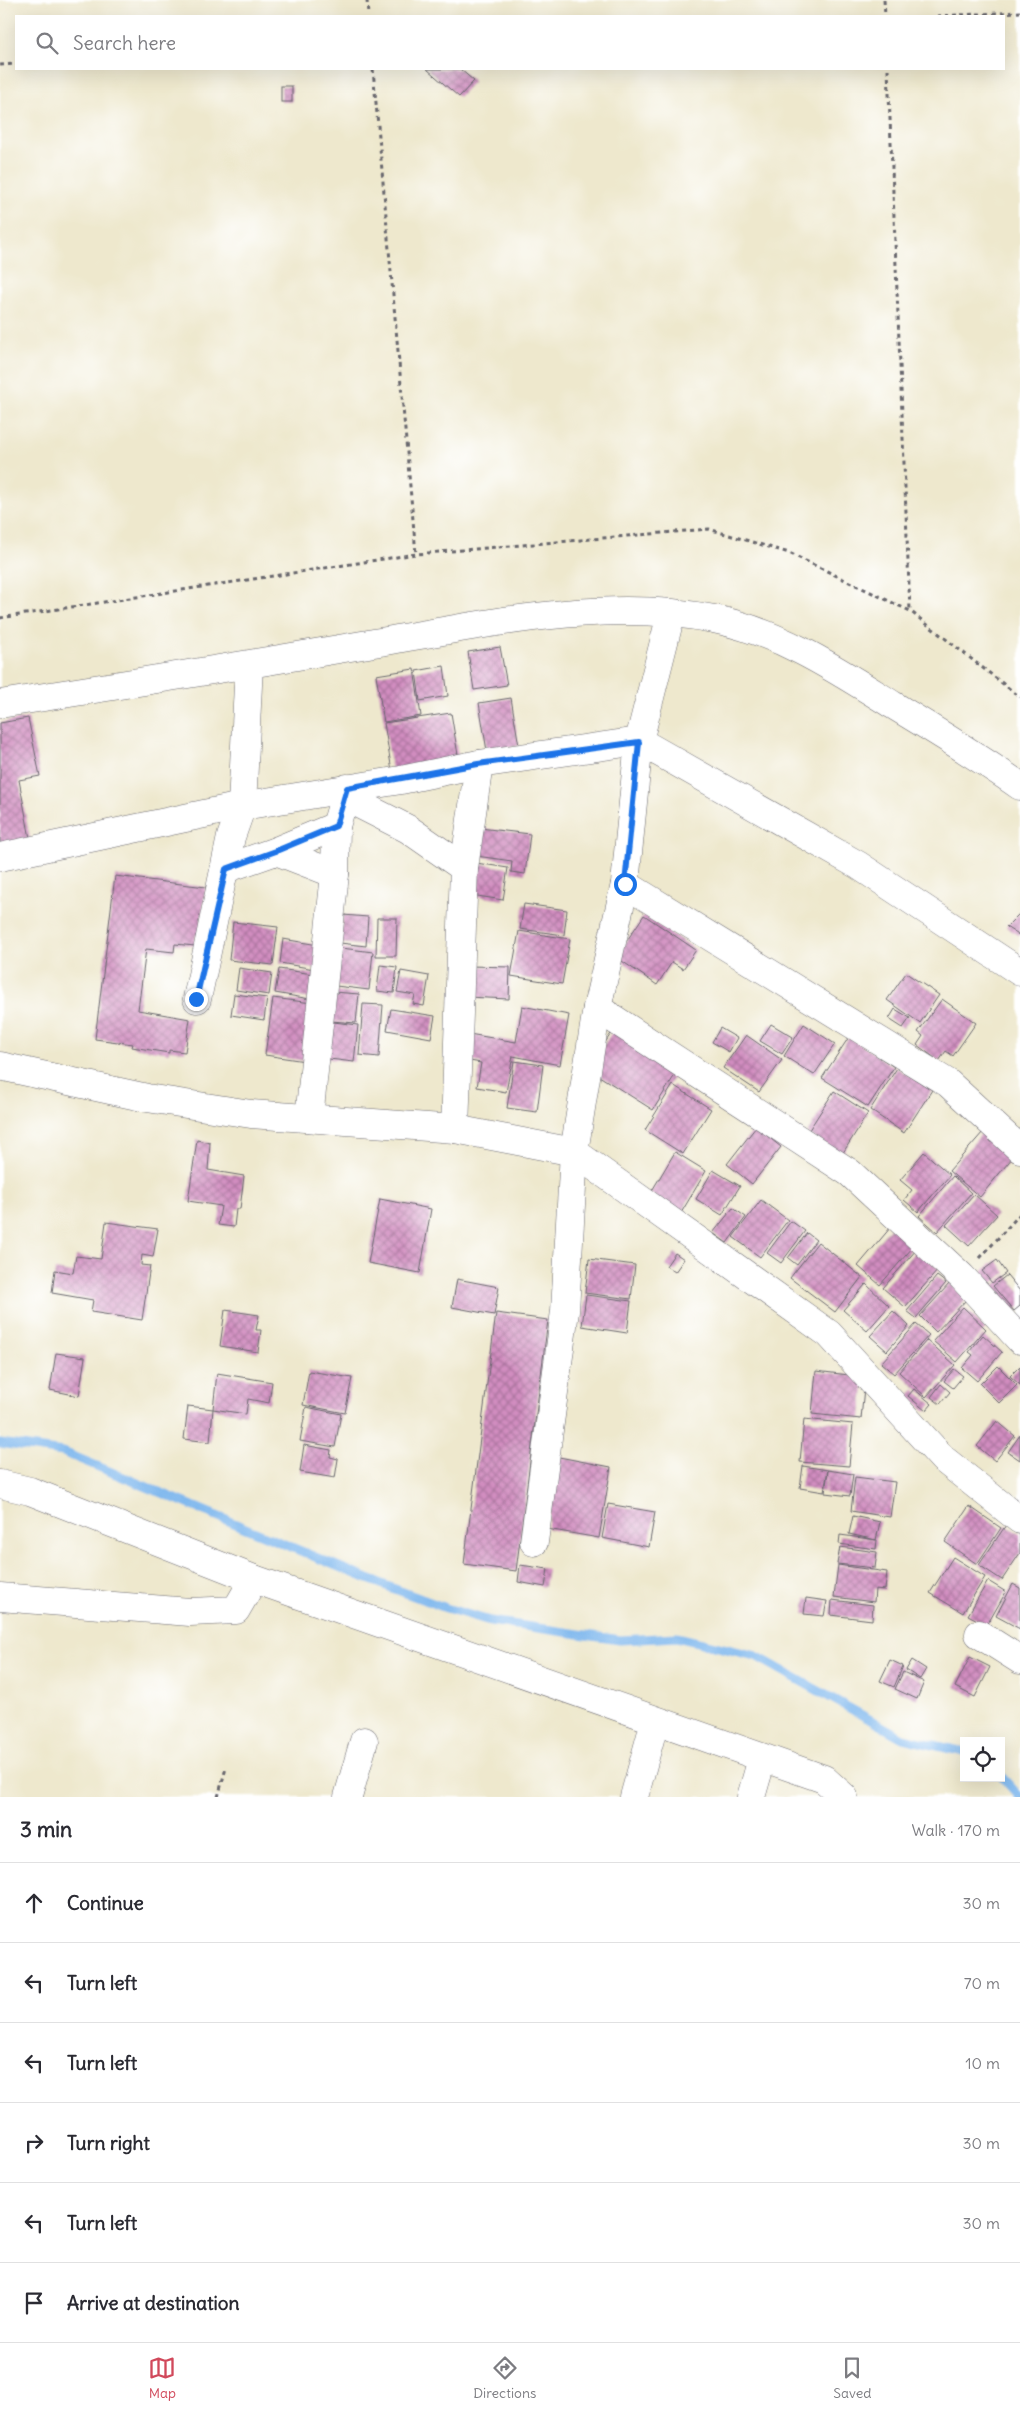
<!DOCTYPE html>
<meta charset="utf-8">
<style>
:root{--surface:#fff;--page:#f7f7f7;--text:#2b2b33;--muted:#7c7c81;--line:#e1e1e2;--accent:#d1495b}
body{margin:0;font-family:Delius,sans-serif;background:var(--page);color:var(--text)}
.controls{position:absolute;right:15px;bottom:15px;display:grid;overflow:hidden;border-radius:0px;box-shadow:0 5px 20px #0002}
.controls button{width:45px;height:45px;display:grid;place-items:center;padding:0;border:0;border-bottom:1px solid var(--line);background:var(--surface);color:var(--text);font:25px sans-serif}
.stop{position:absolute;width:15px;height:15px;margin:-11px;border:4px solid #1a73e8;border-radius:50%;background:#fff}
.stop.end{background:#1a73e8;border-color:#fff;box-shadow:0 1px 5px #0008}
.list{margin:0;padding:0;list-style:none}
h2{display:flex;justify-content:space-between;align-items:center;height:65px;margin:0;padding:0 20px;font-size:21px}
h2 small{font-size:16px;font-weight:400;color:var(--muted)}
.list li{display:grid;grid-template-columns:32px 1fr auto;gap:15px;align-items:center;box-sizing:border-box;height:80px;padding:0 20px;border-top:1px solid var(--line)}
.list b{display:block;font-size:19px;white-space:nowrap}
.list em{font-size:16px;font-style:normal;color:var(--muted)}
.icon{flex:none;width:28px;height:28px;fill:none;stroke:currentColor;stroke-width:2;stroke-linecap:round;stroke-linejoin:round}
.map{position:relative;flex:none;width:1020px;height:1797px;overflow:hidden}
.search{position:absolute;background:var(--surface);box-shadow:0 5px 20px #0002;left:15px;right:15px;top:15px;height:55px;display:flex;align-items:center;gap:12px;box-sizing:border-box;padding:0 18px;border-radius:0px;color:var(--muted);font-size:19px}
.sheet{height:545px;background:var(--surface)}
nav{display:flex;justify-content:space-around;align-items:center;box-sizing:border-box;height:70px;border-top:1px solid var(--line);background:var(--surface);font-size:14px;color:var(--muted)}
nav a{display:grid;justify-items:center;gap:2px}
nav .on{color:var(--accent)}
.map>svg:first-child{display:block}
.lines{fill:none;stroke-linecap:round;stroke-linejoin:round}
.stream{stroke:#7bb6ed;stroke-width:9}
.building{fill:url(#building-cross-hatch)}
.minor-casing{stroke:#69676e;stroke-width:29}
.path{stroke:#69676e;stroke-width:3;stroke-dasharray:4 4;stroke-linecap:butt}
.minor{stroke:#fff;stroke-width:28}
.route{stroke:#1a73e8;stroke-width:6}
</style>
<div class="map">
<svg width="1020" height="1797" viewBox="0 0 1020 1797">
<defs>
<pattern id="building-cross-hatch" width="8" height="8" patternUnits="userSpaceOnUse" patternTransform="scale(1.25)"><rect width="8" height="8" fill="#d18dc0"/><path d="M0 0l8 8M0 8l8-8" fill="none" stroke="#a9739d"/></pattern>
</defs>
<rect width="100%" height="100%" fill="#fff"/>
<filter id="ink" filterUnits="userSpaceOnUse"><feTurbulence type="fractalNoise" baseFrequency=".02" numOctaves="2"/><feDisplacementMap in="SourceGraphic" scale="10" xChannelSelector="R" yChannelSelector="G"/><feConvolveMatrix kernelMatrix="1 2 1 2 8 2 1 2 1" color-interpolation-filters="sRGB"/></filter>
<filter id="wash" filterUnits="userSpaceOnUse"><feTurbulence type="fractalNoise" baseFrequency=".0096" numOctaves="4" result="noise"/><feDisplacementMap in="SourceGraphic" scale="20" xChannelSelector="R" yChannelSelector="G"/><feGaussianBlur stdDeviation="1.12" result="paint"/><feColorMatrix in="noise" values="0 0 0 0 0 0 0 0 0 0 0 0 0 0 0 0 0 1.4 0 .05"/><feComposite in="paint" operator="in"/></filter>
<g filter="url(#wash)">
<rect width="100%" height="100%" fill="#eee8cd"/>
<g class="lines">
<g class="stream">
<polyline points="0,1443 63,1452 368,1579 446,1608 490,1621 620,1640 677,1637 756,1656 903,1738 964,1752"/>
<polyline points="1001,1776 1020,1797"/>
</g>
</g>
<g id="blocks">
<g class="building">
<polygon points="427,69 460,69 474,81 459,97"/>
<rect x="281" y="86" width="11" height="16"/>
<polygon points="500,647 507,685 474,690 468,652"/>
<polygon points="444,666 448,696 420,701 416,671"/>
<polygon points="414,669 421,716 384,722 376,675"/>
<polygon points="511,698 519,746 487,751 479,703"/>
<polygon points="451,713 459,761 392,771 384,723"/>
<polygon points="28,718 40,776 19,780 32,849 0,854 0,723"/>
<polygon points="480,828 530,834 525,874 511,872 512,861 476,856"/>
<polygon points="476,863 508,868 503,900 471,895"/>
<polygon points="115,876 206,887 200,936 196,935 195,946 175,944 174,952 146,949 138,1010 190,1019 185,1052 169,1050 169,1053 132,1047 133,1044 95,1039"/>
<polygon points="524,904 567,910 564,935 520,929"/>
<polygon points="1020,913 1020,936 1006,927"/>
<polygon points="343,915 368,917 366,946 340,943"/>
<polygon points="644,915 696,950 683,969 672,962 657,985 616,957"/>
<polygon points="377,918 397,918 396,956 376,956"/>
<polygon points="233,922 278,927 273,965 229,960"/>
<polygon points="519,931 570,939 562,984 511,976"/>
<polygon points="283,939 324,946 320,970 280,963"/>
<polygon points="341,948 373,952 369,990 336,986"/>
<polygon points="380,965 397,967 394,993 377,991"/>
<polygon points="469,966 510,967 509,999 467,997"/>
<polygon points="239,968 272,973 269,995 236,990"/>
<polygon points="279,969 320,975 316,1000 275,993"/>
<polygon points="401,971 429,976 424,1006 413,1004 415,995 397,992"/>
<polygon points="906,973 939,995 920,1023 887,1000"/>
<polygon points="334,992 359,994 356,1023 331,1021"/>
<polygon points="234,994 267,998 264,1020 231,1015"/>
<polygon points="273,998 312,1003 305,1061 265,1055"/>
<polygon points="942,999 976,1023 953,1056 946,1051 939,1061 917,1045 923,1036 918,1032"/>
<polygon points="363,1004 383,1005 379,1057 359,1055"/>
<polygon points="522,1006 569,1015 560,1065 513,1056 506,1092 477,1087 481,1063 459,1059 463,1033 516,1042"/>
<polygon points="391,1009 435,1016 431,1038 387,1030"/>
<polygon points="895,1009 910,1018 903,1028 889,1019"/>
<polygon points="325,1021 358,1025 354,1062 321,1058"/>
<polygon points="771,1024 793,1037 782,1054 760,1041"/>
<polygon points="804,1024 835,1044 814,1075 784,1056"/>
<polygon points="616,1026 680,1067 653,1110 588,1069"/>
<polygon points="720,1028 737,1038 729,1052 712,1042"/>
<polygon points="746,1035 782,1060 759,1092 723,1068"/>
<polygon points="849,1037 894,1067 868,1107 822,1078"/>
<polygon points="514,1061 543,1065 537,1112 507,1108"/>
<polygon points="897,1068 932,1090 904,1133 870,1110"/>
<polygon points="673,1085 711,1109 683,1154 645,1130"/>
<polygon points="834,1091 868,1113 841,1156 807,1133"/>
<polygon points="756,1127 781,1147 752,1184 727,1164"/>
<polygon points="983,1132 1013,1157 980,1197 949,1171"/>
<polygon points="197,1140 210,1143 208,1170 244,1176 240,1209 236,1209 234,1227 218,1225 221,1206 188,1201"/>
<polygon points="675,1152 706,1171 681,1213 650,1194"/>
<polygon points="924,1152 950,1175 918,1212 904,1200 912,1190 900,1180"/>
<polygon points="713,1170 740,1186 722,1215 696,1199"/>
<polygon points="953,1176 971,1193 937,1232 919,1216"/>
<polygon points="974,1194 997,1215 969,1246 946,1225"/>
<polygon points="380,1199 431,1209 420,1273 368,1263"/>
<polygon points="761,1200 788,1220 760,1257 733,1237"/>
<polygon points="733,1208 746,1217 727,1243 713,1233"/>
<polygon points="791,1221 805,1231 781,1263 767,1253"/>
<polygon points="106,1222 158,1229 153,1257 142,1255 141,1265 150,1266 142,1320 91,1312 93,1300 52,1293 55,1270 73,1273 76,1256 101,1259"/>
<polygon points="891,1227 913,1247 880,1285 858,1266"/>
<polygon points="807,1233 816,1240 797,1265 788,1258"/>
<polygon points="818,1242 862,1277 835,1312 790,1278"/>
<polygon points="917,1249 939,1269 905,1307 883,1288"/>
<polygon points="675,1253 684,1259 675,1272 666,1266"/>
<polygon points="589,1259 635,1265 631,1299 585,1293"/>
<polygon points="997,1260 1006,1273 992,1283 982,1271"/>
<polygon points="1007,1275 1020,1291 1020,1306 1014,1311 993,1286"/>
<polygon points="937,1276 946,1283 916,1318 907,1311"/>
<polygon points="457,1279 499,1287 494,1315 452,1307"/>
<polygon points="950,1283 967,1299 936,1332 920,1316"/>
<polygon points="866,1284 889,1306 867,1331 843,1310"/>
<polygon points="586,1295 631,1301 627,1333 582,1326"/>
<polygon points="963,1307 986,1329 957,1362 933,1341"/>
<polygon points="225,1310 259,1315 256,1330 261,1330 258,1352 220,1346"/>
<polygon points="893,1311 909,1326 887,1351 870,1336"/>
<polygon points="496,1313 548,1320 516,1571 464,1564"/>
<polygon points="916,1324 929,1335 894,1374 881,1363"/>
<polygon points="983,1335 1002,1352 977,1381 962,1368 973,1355 969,1352"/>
<polygon points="927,1340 955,1365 926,1397 899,1372"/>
<polygon points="56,1353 85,1357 79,1396 50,1390"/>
<polygon points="998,1366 1017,1385 999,1403 980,1384"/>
<polygon points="1020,1366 1020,1385 1010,1376"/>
<polygon points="954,1369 963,1376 953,1388 944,1381"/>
<polygon points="309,1371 352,1378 345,1413 303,1405"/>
<polygon points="816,1371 865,1377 861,1419 812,1414"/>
<polygon points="217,1373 272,1382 269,1403 248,1399 246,1414 213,1409 210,1442 184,1439 188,1406 213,1409"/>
<polygon points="941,1384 950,1392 940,1404 931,1397"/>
<polygon points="914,1389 932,1404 926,1411 908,1396"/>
<polygon points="306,1407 341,1414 335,1447 300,1441"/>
<polygon points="804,1419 853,1424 849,1466 800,1462"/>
<polygon points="997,1421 1015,1436 995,1461 977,1446"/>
<polygon points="1020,1435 1020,1460 1008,1452"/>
<polygon points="304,1445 331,1450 330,1457 338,1459 335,1478 300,1472"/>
<polygon points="559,1457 611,1467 599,1538 547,1529"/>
<polygon points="803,1466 828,1470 824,1492 800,1488"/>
<polygon points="828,1470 853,1474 850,1496 825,1493"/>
<polygon points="855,1477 895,1482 890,1517 851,1511"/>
<polygon points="608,1504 655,1512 649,1547 602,1538"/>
<polygon points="969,1506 1001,1528 977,1564 945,1542"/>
<polygon points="853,1516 880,1522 876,1540 849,1534"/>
<polygon points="1006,1525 1020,1534 1020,1553 1002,1580 979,1565"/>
<polygon points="840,1535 877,1540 876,1549 839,1544"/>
<polygon points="840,1547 877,1552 875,1568 837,1564"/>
<polygon points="953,1557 985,1577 963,1613 930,1593"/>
<polygon points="520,1565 548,1569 545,1587 518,1582"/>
<polygon points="838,1565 887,1572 885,1590 875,1589 874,1602 834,1597"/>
<polygon points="988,1581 1006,1592 987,1625 968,1615"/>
<polygon points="1013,1584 1020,1588 1020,1629 996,1616"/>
<polygon points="806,1598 827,1601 824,1616 804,1614"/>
<polygon points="832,1600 873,1605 872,1620 831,1615"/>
<polygon points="970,1657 990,1667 975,1697 955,1687"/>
<polygon points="890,1660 903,1666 894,1687 880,1681"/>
<polygon points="912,1660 926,1669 920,1679 906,1670"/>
<polygon points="903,1672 924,1682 917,1699 895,1689"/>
</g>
</g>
</g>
<g filter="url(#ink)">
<use href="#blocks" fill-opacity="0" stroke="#69676e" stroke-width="1"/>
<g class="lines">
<g class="minor-casing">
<g id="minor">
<polyline points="671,614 639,741 625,884 948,1083 1020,1149"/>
<path d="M0,704C121,685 241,666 362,645C473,627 602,596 714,619C780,632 837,670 893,705C936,731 979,757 1020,786"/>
<polyline points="345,797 408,829 464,868"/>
<polyline points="276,851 335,874"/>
<polyline points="0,857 242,806 401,780 479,764 639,741 858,865 1020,972"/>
<polyline points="225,869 276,851 336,826"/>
<polyline points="197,999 231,837 242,806 249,665"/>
<polyline points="597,1008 850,1173 962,1277 1020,1340"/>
<polyline points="0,1066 147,1098 251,1114 455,1129 574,1152 597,1008 625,884"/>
<polyline points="309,1118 335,874 336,826 347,788"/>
<polyline points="455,1129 464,868 479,764"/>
<polyline points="574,1152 829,1334 943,1459 1020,1520"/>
<polyline points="0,1484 30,1491 254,1579 824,1779 844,1797"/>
<polyline points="534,1542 565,1311 574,1152"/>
<polyline points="0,1597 190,1612 236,1610 254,1579"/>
<polyline points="979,1634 1020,1660"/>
<polyline points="348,1797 364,1741"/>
<polyline points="634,1797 655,1721"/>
<polyline points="751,1797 762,1759"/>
</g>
</g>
<g class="path">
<polyline points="367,0 368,16"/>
<polyline points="884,0 885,16"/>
<polyline points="937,16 1020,12"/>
<polyline points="0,65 16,64"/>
<polyline points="373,69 416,554"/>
<polyline points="888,69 910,611"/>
<polyline points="0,618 416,554 709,529 789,553 910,611 1020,697"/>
<polyline points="980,1258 1020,1214"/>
<polyline points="218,1797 226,1768"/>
</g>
<use href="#minor" class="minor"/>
</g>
</g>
<g class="lines" filter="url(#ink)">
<polyline class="route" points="196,999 226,869 276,851 336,826 347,788 478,764 639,742 625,884"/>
</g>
</svg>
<div class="controls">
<button><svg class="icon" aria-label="locate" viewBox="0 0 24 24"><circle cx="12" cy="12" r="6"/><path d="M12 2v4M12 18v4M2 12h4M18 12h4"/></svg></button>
</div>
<div class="stop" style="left:625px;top:884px"></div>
<div class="stop end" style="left:196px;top:999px"></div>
<div class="search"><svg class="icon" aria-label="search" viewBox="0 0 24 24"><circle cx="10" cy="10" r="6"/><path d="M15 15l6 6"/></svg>Search here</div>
</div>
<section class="sheet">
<h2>3 min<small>Walk · 170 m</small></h2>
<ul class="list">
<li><svg class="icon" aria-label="ahead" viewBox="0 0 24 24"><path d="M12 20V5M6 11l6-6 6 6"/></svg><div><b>Continue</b></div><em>30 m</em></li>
<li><svg class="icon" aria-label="left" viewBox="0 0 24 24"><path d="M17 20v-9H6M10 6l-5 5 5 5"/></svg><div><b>Turn left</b></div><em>70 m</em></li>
<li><svg class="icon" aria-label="left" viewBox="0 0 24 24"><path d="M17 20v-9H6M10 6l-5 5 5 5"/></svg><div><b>Turn left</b></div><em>10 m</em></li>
<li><svg class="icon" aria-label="right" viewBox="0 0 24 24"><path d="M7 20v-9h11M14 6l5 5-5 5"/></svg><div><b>Turn right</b></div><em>30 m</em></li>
<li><svg class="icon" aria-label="left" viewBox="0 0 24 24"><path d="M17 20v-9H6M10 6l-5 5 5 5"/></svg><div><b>Turn left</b></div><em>30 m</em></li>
<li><svg class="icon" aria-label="arrive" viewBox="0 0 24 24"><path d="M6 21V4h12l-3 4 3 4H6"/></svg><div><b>Arrive at destination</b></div></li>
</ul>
</section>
<nav>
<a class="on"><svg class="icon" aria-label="map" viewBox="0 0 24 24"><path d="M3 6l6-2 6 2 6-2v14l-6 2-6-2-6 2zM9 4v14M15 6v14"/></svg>Map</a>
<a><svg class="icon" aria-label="directions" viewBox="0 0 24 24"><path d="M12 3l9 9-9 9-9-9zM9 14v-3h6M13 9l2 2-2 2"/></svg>Directions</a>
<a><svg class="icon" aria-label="saved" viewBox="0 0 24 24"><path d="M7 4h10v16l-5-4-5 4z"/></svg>Saved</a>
</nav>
